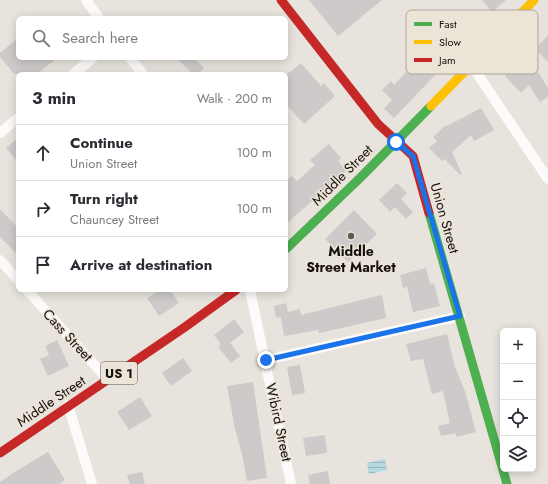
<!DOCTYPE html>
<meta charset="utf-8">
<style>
:root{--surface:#fff;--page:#f7f7f7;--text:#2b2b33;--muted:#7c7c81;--line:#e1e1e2}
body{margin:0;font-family:Jost,sans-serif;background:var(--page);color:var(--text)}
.controls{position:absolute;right:12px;bottom:12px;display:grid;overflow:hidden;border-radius:6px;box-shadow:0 2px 10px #0003}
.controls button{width:36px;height:36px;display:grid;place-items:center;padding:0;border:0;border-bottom:1px solid var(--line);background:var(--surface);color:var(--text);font:20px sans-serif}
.stop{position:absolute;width:12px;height:12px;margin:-9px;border:3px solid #1a73e8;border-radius:50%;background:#fff}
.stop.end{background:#1a73e8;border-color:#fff;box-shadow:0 1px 4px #0008}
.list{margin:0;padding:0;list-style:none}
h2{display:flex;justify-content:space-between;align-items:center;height:52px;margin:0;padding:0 16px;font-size:17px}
h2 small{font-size:13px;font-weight:400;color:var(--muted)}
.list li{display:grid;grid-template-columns:26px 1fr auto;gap:12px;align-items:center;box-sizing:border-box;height:56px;padding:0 16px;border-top:1px solid var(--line)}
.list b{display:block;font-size:15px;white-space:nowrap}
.list p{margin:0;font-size:13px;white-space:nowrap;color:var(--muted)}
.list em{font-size:13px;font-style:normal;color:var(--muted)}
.icon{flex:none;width:22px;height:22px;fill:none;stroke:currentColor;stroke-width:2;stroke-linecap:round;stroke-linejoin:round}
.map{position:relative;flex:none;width:548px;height:484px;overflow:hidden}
.search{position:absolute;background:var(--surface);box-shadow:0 2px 10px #0003;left:16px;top:16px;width:272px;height:44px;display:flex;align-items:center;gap:10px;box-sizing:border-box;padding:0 14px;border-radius:6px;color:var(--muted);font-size:15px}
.panel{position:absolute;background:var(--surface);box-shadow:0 2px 10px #0003;left:16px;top:72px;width:272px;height:220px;border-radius:6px}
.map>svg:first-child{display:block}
.water{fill:url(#water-rules)}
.building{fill:#cecac9}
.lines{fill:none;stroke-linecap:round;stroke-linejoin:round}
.street{stroke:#fcfbfa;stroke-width:10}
.fast{stroke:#4caf50;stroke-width:9}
.slow{stroke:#ffc107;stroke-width:9}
.jam{stroke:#c62828;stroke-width:9}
.route{stroke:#1a73e8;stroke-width:5}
.poi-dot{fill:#5e5a56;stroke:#ede4d8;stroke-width:1.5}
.labels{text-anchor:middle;stroke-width:3;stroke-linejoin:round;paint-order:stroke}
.shield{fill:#ede4d8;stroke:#55504a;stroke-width:1}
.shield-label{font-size:13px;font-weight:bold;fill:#14110d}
.street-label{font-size:14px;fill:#14110d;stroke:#ede4d8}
.poi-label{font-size:14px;font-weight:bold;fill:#14110d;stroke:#ede4d8}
.key{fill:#ede4d8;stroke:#aca59b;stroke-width:1}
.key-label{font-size:11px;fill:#14110d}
</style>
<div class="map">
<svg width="548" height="484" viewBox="0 0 548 484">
<defs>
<pattern id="water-rules" width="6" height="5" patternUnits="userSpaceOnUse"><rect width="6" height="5" fill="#b4d7e0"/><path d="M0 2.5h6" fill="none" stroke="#9ab8bf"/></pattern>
</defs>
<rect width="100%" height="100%" fill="#e8e3dd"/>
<polygon class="water" points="385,459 387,470 369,474 367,463"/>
<g class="building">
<polygon points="309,0 382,0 338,36"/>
<polygon points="482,0 506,0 492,12"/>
<polygon points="459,13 477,31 394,118 384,109 392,100 382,90 391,81 394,85 413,64 419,69 446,40 439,33"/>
<polygon points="548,35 548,62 535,49"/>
<polygon points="18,38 18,58 57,58 37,74 14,74 0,57 0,53"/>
<polygon points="525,55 527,57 528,56 548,88 548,97 540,102 529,85 521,93 505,76"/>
<polygon points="176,58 194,58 204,68 198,74 193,74"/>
<polygon points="301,63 321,86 324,83 335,96 304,124 286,104 286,75"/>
<polygon points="481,108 494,130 474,141 471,135 452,152 462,174 460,175 445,159 442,161 429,148 437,141 433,137 446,125 447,126"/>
<polygon points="18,138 18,162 6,148"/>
<polygon points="329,144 341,158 338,161 346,171 286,224 286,181 292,176 297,181 315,165 310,160"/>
<polygon points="397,183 407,193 401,199 413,212 406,219 395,207 390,212 379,200"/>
<polygon points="0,209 18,228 18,255 0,237"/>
<polygon points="354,210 377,234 348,262 325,239"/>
<polygon points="426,268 430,284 434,283 440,306 413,312 407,287 403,288 400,275"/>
<polygon points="160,290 170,290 179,303 159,316 147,298"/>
<polygon points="382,295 386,318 319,333 318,330 284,336 281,317 276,318 274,306 286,303 288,312 300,309 301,315"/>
<polygon points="234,319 244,332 230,343 240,356 231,363 218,347 221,344 214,335"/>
<polygon points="447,334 455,367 465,391 476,432 457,437 455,433 441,436 438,426 450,423 443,391 432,394 423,359 411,361 406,344"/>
<polygon points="57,340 69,366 48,376 40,359 49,355 45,346"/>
<polygon points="183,358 192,371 171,386 162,373"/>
<polygon points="300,365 305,393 292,395 287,367"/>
<polygon points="253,382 267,478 247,481 242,454 235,429 227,386"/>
<polygon points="140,397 152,416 129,430 117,412"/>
<polygon points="325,435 327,453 306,456 303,438"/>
<polygon points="48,452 65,480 59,484 0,484 0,482 18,470"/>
<polygon points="328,471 330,484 310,484 308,475"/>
<polygon points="142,472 145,484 130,484 127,475"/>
</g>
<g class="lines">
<g class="street">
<polyline points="86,0 99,18"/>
<polyline points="130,58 143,74"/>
<polyline points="470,63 548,179"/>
<polyline points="73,74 93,58"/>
<polyline points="0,133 18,118"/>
<polyline points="0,260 18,280"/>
<polyline points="27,290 108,380"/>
<polyline points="250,290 291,484"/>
<polyline points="266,360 460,316"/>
<polyline points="68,405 92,484"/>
</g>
<g class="fast">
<polyline points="429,213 507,484"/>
<polyline points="286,249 360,178 431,106"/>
</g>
<polyline class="slow" points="431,106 534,0"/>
<g class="jam">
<polyline points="281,0 378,124 413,156 429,213"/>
<polyline points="0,453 185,327 236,290"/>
</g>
</g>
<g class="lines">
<polyline class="route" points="266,360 460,316 413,156 396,142"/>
</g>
<circle class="poi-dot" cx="351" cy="236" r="4"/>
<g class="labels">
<rect class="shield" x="101" y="362" width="36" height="22" rx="3"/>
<g class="shield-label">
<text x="119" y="378">US 1</text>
</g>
<g class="street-label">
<text transform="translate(342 175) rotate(-45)" y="5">Middle Street</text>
<text transform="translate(445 218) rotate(74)" y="5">Union Street</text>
<text transform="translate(68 335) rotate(47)" y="5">Cass Street</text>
<text transform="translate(51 401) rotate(-34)" y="5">Middle Street</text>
<text transform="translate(279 422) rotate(78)" y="5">Wibird Street</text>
</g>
<g class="poi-label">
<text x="351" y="256">Middle<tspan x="351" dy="16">Street Market</tspan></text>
</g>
</g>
<rect x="406" y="10" width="132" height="64" rx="6" class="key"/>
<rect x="414" y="22" width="18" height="4" fill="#4caf50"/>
<rect x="414" y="40" width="18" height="4" fill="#ffc107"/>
<rect x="414" y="58" width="18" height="4" fill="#c62828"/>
<g class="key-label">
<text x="439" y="28">Fast</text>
<text x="439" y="46">Slow</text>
<text x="439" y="64">Jam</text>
</g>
</svg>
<div class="controls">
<button>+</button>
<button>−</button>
<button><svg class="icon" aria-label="locate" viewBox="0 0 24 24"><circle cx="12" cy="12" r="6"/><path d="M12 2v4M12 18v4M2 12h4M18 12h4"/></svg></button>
<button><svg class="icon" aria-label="layers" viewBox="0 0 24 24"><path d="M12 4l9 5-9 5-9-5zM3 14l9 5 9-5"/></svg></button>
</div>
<div class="stop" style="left:396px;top:142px"></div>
<div class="stop end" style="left:266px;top:360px"></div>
<div class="search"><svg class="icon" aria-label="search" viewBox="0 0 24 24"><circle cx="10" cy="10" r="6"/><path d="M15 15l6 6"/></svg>Search here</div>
<section class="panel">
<h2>3 min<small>Walk · 200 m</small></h2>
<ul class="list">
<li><svg class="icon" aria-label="ahead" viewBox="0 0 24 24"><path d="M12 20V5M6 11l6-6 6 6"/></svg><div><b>Continue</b><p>Union Street</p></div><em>100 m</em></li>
<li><svg class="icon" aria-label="right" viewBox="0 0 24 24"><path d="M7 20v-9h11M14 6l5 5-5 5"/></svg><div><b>Turn right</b><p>Chauncey Street</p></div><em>100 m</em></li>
<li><svg class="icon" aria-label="arrive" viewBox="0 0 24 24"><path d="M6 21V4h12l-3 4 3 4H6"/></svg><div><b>Arrive at destination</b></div></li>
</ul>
</section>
</div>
